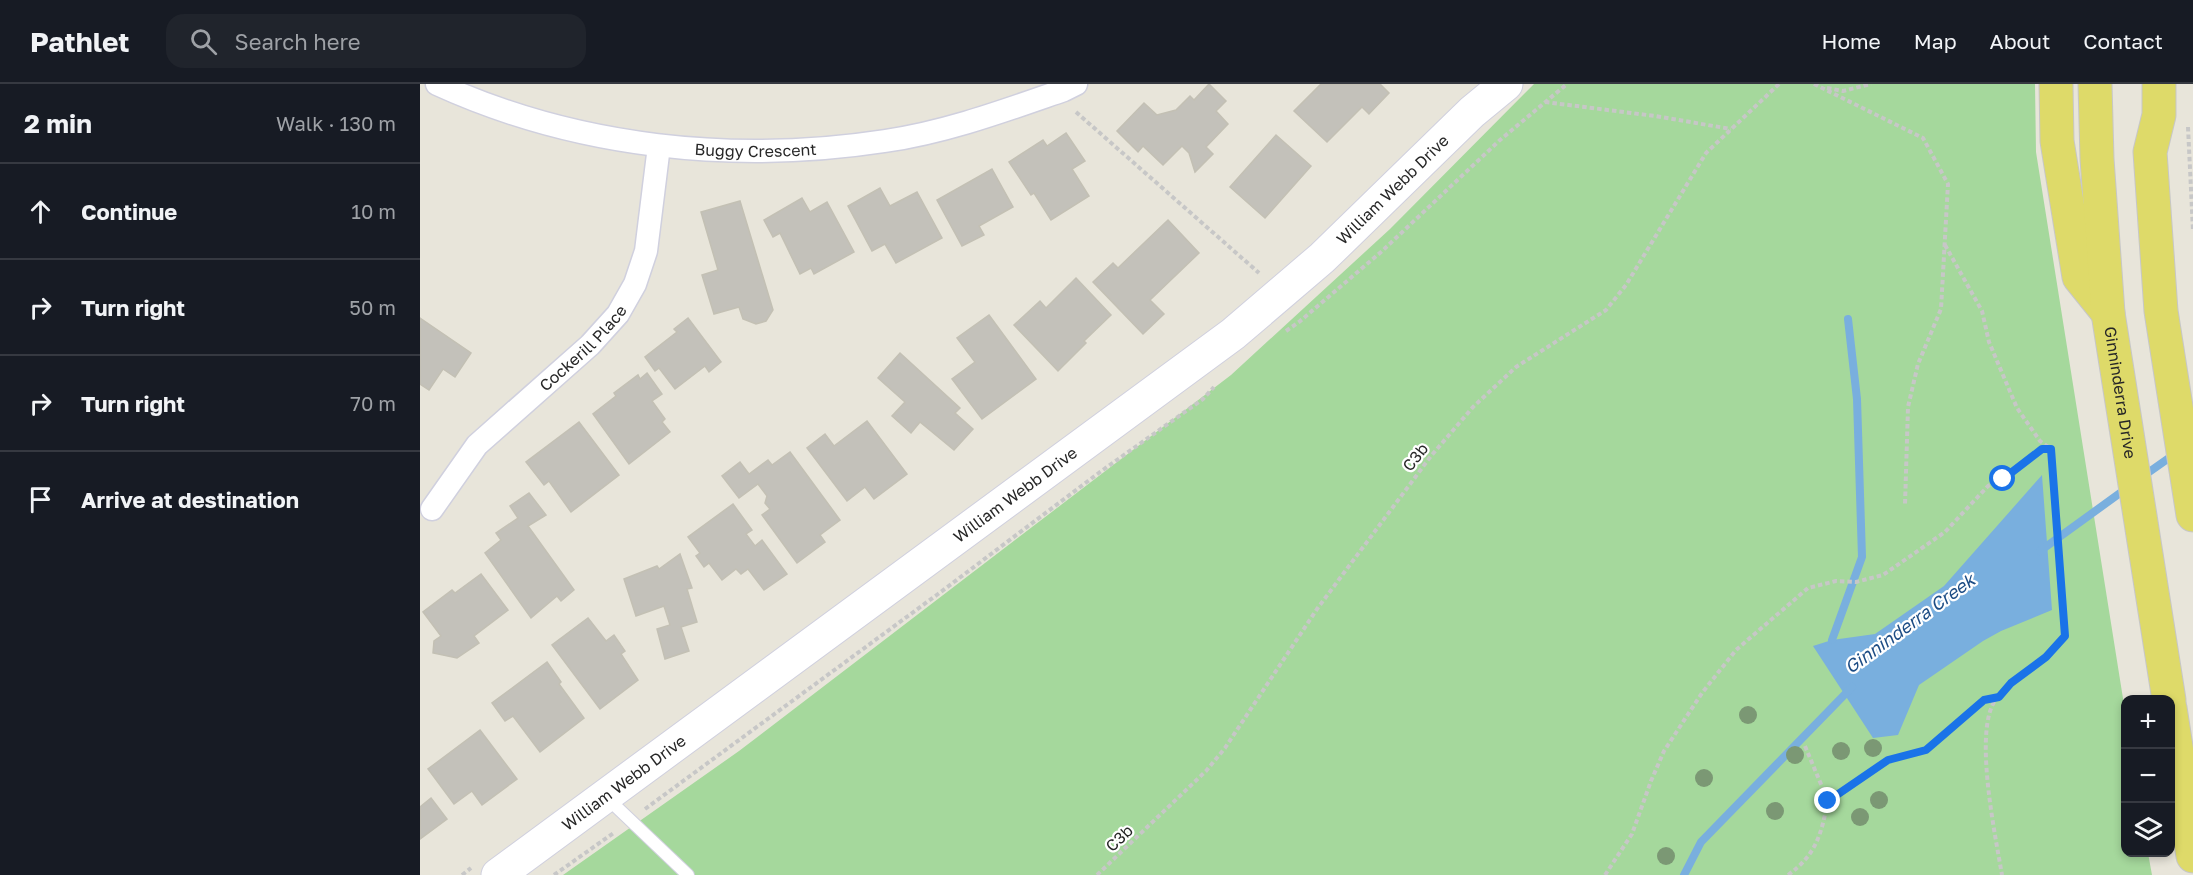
<!DOCTYPE html>
<meta charset="utf-8">
<style>
:root{--surface:#171b24;--page:#20242c;--text:#f1f3f6;--muted:#9ea1a6;--line:#363941}
body{margin:0;font-family:"Golos Text",sans-serif;background:var(--page);color:var(--text)}
.controls{position:absolute;right:18px;bottom:18px;display:grid;overflow:hidden;border-radius:12px;box-shadow:0 3px 9px #0003}
.controls button{width:54px;height:54px;display:grid;place-items:center;padding:0;border:0;border-bottom:2px solid var(--line);background:var(--surface);color:var(--text);font:30px sans-serif}
.stop{position:absolute;width:18px;height:18px;margin:-14px;border:4px solid #1a73e8;border-radius:50%;background:#fff}
.stop.end{background:#1a73e8;border-color:#fff;box-shadow:0 2px 6px #0008}
.list{margin:0;padding:0;list-style:none}
h2{display:flex;justify-content:space-between;align-items:center;height:78px;margin:0;padding:0 24px;font-size:26px}
h2 small{font-size:20px;font-weight:400;color:var(--muted)}
.list li{display:grid;grid-template-columns:39px 1fr auto;gap:18px;align-items:center;box-sizing:border-box;height:96px;padding:0 24px;border-top:2px solid var(--line)}
.list b{display:block;font-size:22px;white-space:nowrap}
.list em{font-size:20px;font-style:normal;color:var(--muted)}
.icon{flex:none;width:33px;height:33px;fill:none;stroke:currentColor;stroke-width:2;stroke-linecap:round;stroke-linejoin:round}
.map{position:relative;flex:none;width:1773px;height:791px;overflow:hidden}
header{display:flex;align-items:center;gap:36px;box-sizing:border-box;height:84px;padding:0 30px;background:var(--surface);border-bottom:2px solid var(--line)}
header strong{font-size:28px}
nav{display:flex;gap:33px;margin-inline-start:auto;font-size:21px}
.search{width:420px;height:54px;background:var(--page);display:flex;align-items:center;gap:15px;box-sizing:border-box;padding:0 21px;border-radius:18px;color:var(--muted);font-size:22px}
main{display:flex}
aside{flex:1;background:var(--surface)}
.map>svg:first-child{display:block}
.green{fill:#a5d89c}
.water{fill:#79afde}
.lines{fill:none;stroke-linecap:round;stroke-linejoin:round}
.stream{stroke:#79afde;stroke-width:8}
.building{fill:#c3c1ba;stroke:#c3c0b4;stroke-width:1.5}
.lane-casing{stroke:#d0d0de;stroke-width:14}
.street-casing{stroke:#d0d0de;stroke-width:25}
.secondary-casing{stroke:#d0d0de;stroke-width:35}
.primary-casing{stroke:#c7c7c7;stroke-width:35}
.path{stroke:#c7c7c7;stroke-width:4;stroke-dasharray:4.5 3;stroke-linecap:butt}
.lane{stroke:#fff;stroke-width:12}
.street{stroke:#fff;stroke-width:22}
.secondary{stroke:#fff;stroke-width:33}
.primary{stroke:#deda69;stroke-width:33}
.tree{fill:#7b9874}
.route{stroke:#1a73e8;stroke-width:8}
.labels{text-anchor:middle;stroke-width:4.5;stroke-linejoin:round;paint-order:stroke}
.street-label{font-size:16px;fill:#272727;stroke:#fff}
.water-label{font-size:18px;font-style:italic;fill:#1d4d85;stroke:#fff}
</style>
<header>
<strong>Pathlet</strong>
<div class="search"><svg class="icon" aria-label="search" viewBox="0 0 24 24"><circle cx="10" cy="10" r="6"/><path d="M15 15l6 6"/></svg>Search here</div>
<nav><a>Home</a><a>Map</a><a>About</a><a>Contact</a></nav>
</header>
<main>
<aside>
<h2>2 min<small>Walk · 130 m</small></h2>
<ul class="list">
<li><svg class="icon" aria-label="ahead" viewBox="0 0 24 24"><path d="M12 20V5M6 11l6-6 6 6"/></svg><div><b>Continue</b></div><em>10 m</em></li>
<li><svg class="icon" aria-label="right" viewBox="0 0 24 24"><path d="M7 20v-9h11M14 6l5 5-5 5"/></svg><div><b>Turn right</b></div><em>50 m</em></li>
<li><svg class="icon" aria-label="right" viewBox="0 0 24 24"><path d="M7 20v-9h11M14 6l5 5-5 5"/></svg><div><b>Turn right</b></div><em>70 m</em></li>
<li><svg class="icon" aria-label="arrive" viewBox="0 0 24 24"><path d="M6 21V4h12l-3 4 3 4H6"/></svg><div><b>Arrive at destination</b></div></li>
</ul>
</aside>
<div class="map">
<svg width="1773" height="791" viewBox="0 0 1773 791">
<rect width="100%" height="100%" fill="#e8e5da"/>
<polygon class="green" points="1114,0 1615,0 1616,68 1705,627 1706,768 1728,769 1732,791 143,791 319,667 811,291 970,145"/>
<polygon class="water" points="1622,391 1632,526 1581,547 1563,557 1499,601 1478,651 1453,654 1393,562 1412,556 1455,550 1524,502"/>
<g class="lines">
<g class="stream">
<polyline points="1722,393 1756,369"/>
<polyline points="1620,467 1707,404"/>
<polyline points="1412,556 1442,473 1437,315 1428,235"/>
<polyline points="1264,791 1281,758 1432,603"/>
</g>
</g>
<g class="building">
<polygon points="789,0 806,17 796,27 808,40 786,63 793,70 775,88 769,69 762,62 743,81 723,62 718,68 697,47 724,19 737,31 756,26 770,12 774,16"/>
<polygon points="901,0 960,0 969,9 949,30 942,23 907,58 874,27"/>
<polygon points="646,49 665,77 652,85 669,112 631,136 614,109 611,111 589,78 623,56 627,62"/>
<polygon points="856,51 891,82 845,134 810,103"/>
<polygon points="572,85 593,123 559,142 564,151 542,162 517,116"/>
<polygon points="460,104 470,122 497,108 522,154 476,179 465,160 452,167 428,122"/>
<polygon points="382,114 390,128 407,118 434,168 394,190 391,184 380,190 360,149 353,153 344,136"/>
<polygon points="320,117 353,226 346,237 336,240 323,235 319,223 294,230 282,191 298,186 281,128"/>
<polygon points="748,136 779,169 730,216 744,230 723,250 673,198 693,179 698,184"/>
<polygon points="656,194 691,231 664,257 666,259 638,287 594,241 620,217 626,224"/>
<polygon points="569,231 616,295 562,335 532,295 555,278 537,254"/>
<polygon points="0,234 51,269 35,293 23,285 9,306 0,300"/>
<polygon points="268,234 301,278 289,288 285,282 255,305 239,284 235,287 225,273 257,248 254,245"/>
<polygon points="480,269 540,324 535,329 553,345 534,366 500,338 491,349 472,332 485,318 458,294"/>
<polygon points="227,289 242,310 232,317 245,335 242,338 250,348 209,380 173,330 196,312 194,309 218,291 220,295"/>
<polygon points="447,337 487,390 454,415 445,403 427,417 387,364 405,350 414,362"/>
<polygon points="159,338 199,391 151,428 129,397 124,401 106,378"/>
<polygon points="370,368 420,436 400,451 405,458 377,479 342,431 350,425 345,419 347,412 338,400 319,414 302,392 320,378 329,390 348,376 352,381"/>
<polygon points="109,409 126,431 108,442 154,506 141,517 137,512 111,534 65,469 81,456 76,449 98,434 90,422"/>
<polygon points="313,420 332,446 326,450 335,462 342,456 367,490 344,506 328,485 321,490 316,485 302,496 289,479 284,483 276,472 280,469 268,453"/>
<polygon points="260,470 272,504 267,505 277,538 261,543 269,567 245,575 237,545 250,541 244,522 216,532 204,495 237,482 239,485"/>
<polygon points="61,490 88,526 54,552 59,559 37,574 13,569 14,557 21,552 3,528 32,506 35,509"/>
<polygon points="168,534 186,557 194,551 205,567 201,570 218,596 180,625 132,561"/>
<polygon points="127,578 141,598 139,600 164,634 120,668 93,632 85,637 72,619"/>
<polygon points="60,646 97,695 62,721 52,707 34,720 8,685"/>
<polygon points="11,714 27,735 0,755 0,723"/>
</g>
<g class="lines">
<g class="lane-casing">
<polyline id="lane" points="186,713 268,791"/>
</g>
<g class="street-casing">
<g id="street">
<path id="s1" d="M17,0C157,64 315,80 465,57C527,48 586,26 644,6L656,0"/>
<path id="s2" d="M12,425L57,361L170,261L198,230L215,200L226,167L239,62"/>
</g>
</g>
<g class="secondary-casing">
<g id="secondary">
<path id="s3" d="M78,791L813,250L902,174L1052,28L1086,0"/>
</g>
</g>
<g class="primary-casing">
<g id="primary">
<polyline points="1636,0 1637,57 1659,193 1688,229"/>
<path id="s4" d="M1675,0L1677,75L1688,229L1749,616"/>
<polyline points="1739,0 1739,31 1730,68 1741,227 1773,431"/>
<polyline points="1750,624 1773,772"/>
</g>
</g>
<g class="path">
<polyline points="1394,0 1503,54 1528,100 1521,225 1498,280 1488,323 1485,421"/>
<polyline points="1407,4 1423,7 1451,0"/>
<polyline points="1125,18 1235,32 1311,45"/>
<polyline points="656,28 839,189"/>
<polyline points="1768,43 1773,147"/>
<path d="M1525,161L1562,227L1569,258L1597,324L1620,357L1631,365L1645,552C1639,559 1633,566 1626,572C1610,586 1581,602 1572,622C1556,659 1575,750 1582,791"/>
<polyline points="866,247 879,238 961,168 1080,56 1147,0"/>
<polyline points="1385,662 1408,717"/>
<polyline points="225,725 518,510 680,388 783,315 794,303"/>
<polyline points="42,791 51,784"/>
<polyline points="134,791 195,748"/>
<polyline points="677,791 786,687 805,664 897,525 1011,372 1053,323 1096,283 1186,226 1206,201 1286,69 1359,0"/>
<polyline points="1185,791 1212,750 1231,697 1244,667 1282,609 1316,566 1388,504 1416,497 1436,498 1463,491 1525,448 1568,402 1583,395 1622,365 1631,365"/>
<path d="M1368,791C1397,770 1401,750 1408,717L1468,676L1506,665L1564,616L1579,613"/>
</g>
<use href="#lane" class="lane"/>
<use href="#street" class="street"/>
<use href="#secondary" class="secondary"/>
<use href="#primary" class="primary"/>
</g>
<g class="tree">
<circle cx="1328" cy="631" r="9"/>
<circle cx="1453" cy="664" r="9"/>
<circle cx="1421" cy="667" r="9"/>
<circle cx="1375" cy="671" r="9"/>
<circle cx="1284" cy="694" r="9"/>
<circle cx="1459" cy="716" r="9"/>
<circle cx="1355" cy="727" r="9"/>
<circle cx="1440" cy="733" r="9"/>
<circle cx="1246" cy="772" r="9"/>
</g>
<g class="lines">
<polyline class="route" points="1408,717 1468,676 1506,666 1564,616 1579,613 1591,599 1626,573 1645,552 1631,365 1622,365 1583,395"/>
</g>
<g class="labels">
<g class="street-label">
<text dy="6" stroke="none"><textPath href="#s1" startOffset="328">Buggy Crescent</textPath></text>
<text dy="6" stroke="none"><textPath href="#s3" startOffset="1128">William Webb Drive</textPath></text>
<text dy="6" stroke="none"><textPath href="#s2" startOffset="222">Cockerill Place</textPath></text>
<text dy="6" stroke="none"><textPath href="#s4" startOffset="310">Ginninderra Drive</textPath></text>
<text transform="translate(995 373) rotate(-52)" y="6">C3b</text>
<text dy="6" stroke="none"><textPath href="#s3" startOffset="642">William Webb Drive</textPath></text>
<text dy="6" stroke="none"><textPath href="#s3" startOffset="156">William Webb Drive</textPath></text>
<text transform="translate(699 754) rotate(-44)" y="6">C3b</text>
</g>
<g class="water-label">
<text transform="translate(1490 540) rotate(-36)" y="6">Ginninderra Creek</text>
</g>
</g>
</svg>
<div class="controls">
<button>+</button>
<button>−</button>
<button><svg class="icon" aria-label="layers" viewBox="0 0 24 24"><path d="M12 4l9 5-9 5-9-5zM3 14l9 5 9-5"/></svg></button>
</div>
<div class="stop" style="left:1583px;top:395px"></div>
<div class="stop end" style="left:1408px;top:717px"></div>
</div>
</main>
